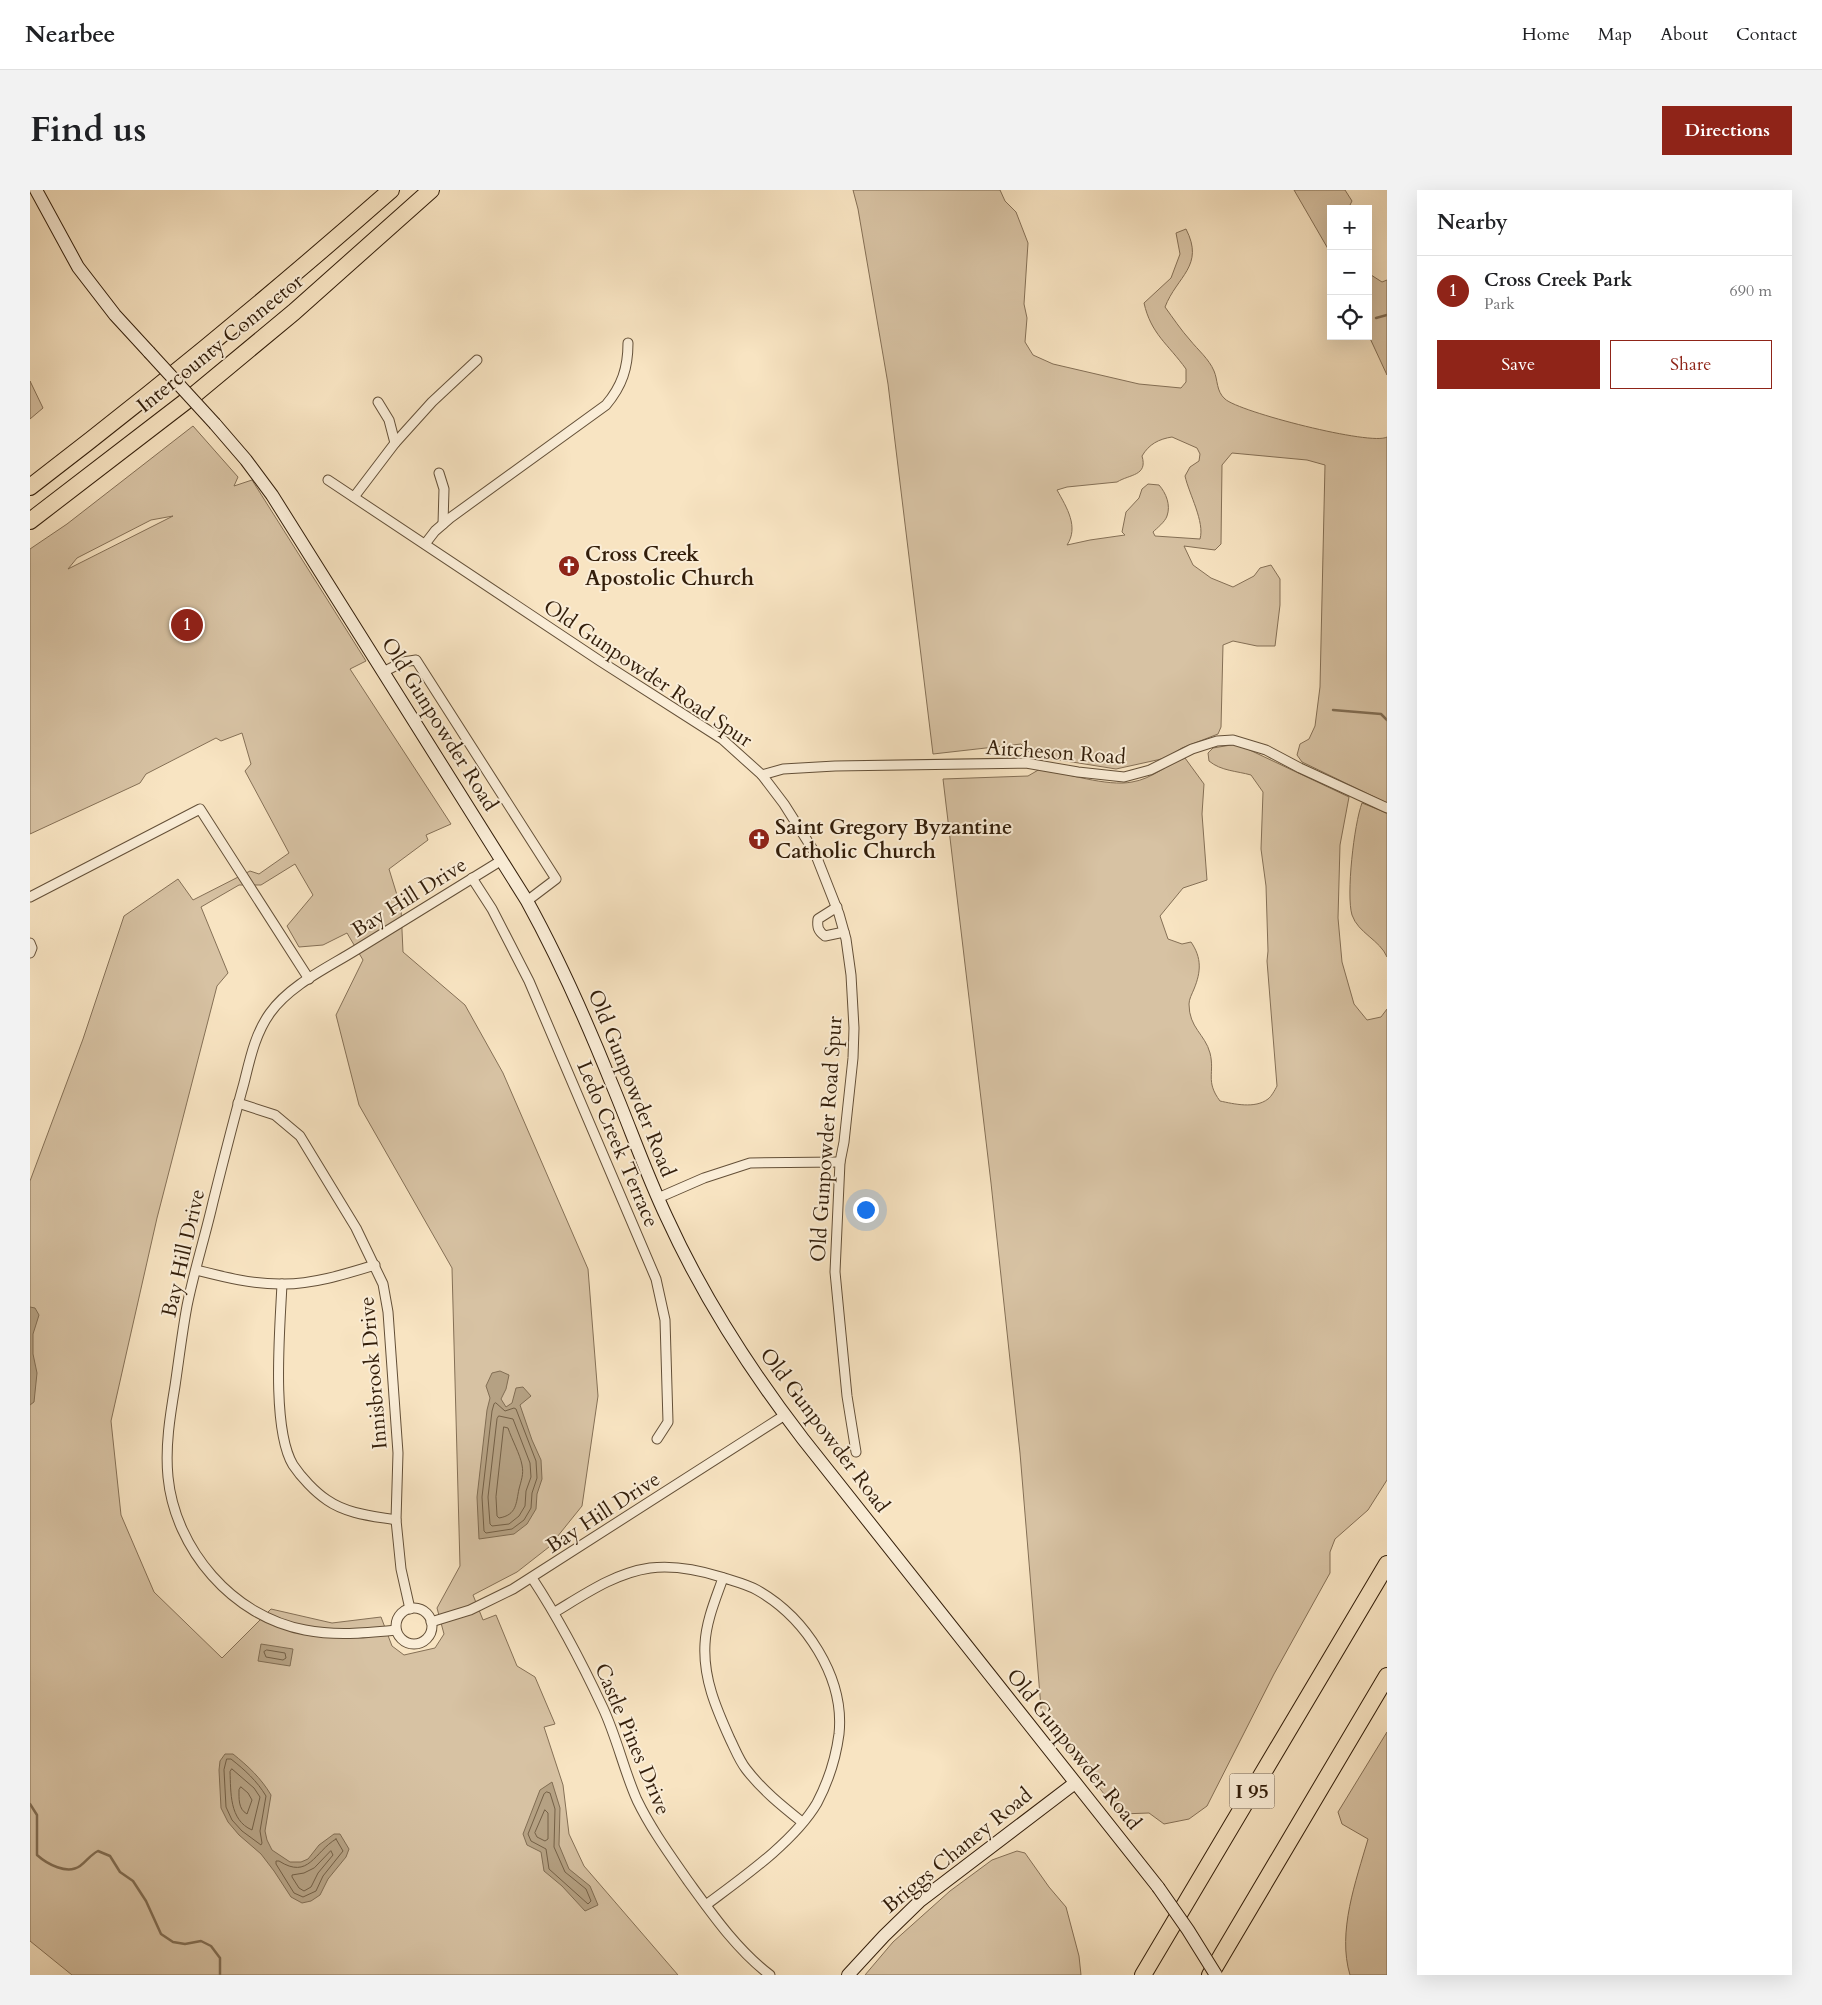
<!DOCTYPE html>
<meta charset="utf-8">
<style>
:root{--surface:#fff;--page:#f2f2f2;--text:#202124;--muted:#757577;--line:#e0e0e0;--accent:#8f2418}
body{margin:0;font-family:Cardo,serif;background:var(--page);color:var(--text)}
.controls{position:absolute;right:15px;top:15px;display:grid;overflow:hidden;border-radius:0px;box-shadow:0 5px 20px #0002}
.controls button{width:45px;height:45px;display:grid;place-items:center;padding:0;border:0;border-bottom:1px solid var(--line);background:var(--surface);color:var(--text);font:25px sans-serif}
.you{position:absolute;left:835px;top:1019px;width:18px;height:18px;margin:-12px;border:4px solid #fff;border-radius:50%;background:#1a73e8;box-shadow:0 0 0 8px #1a73e833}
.badge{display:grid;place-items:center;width:32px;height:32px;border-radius:50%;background:var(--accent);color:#fff;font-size:16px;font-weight:700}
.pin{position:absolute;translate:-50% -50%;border:2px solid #fff;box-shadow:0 1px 5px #0006}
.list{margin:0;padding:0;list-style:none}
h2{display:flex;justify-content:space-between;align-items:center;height:65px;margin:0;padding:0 20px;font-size:21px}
h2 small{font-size:16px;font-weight:400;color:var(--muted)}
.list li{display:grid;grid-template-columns:32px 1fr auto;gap:15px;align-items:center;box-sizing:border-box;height:70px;padding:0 20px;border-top:1px solid var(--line)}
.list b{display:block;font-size:19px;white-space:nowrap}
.list p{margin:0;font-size:16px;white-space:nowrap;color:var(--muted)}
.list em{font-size:16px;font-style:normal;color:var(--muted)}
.actions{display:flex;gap:10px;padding:15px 20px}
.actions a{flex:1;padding:11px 0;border:1px solid var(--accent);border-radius:0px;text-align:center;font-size:18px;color:var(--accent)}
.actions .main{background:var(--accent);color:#fff}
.icon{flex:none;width:28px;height:28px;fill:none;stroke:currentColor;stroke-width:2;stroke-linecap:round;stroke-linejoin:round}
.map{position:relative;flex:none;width:1357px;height:1785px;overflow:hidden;border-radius:0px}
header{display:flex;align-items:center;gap:30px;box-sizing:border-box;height:70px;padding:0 25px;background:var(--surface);border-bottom:1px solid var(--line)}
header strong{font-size:24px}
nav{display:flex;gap:28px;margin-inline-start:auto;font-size:18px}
.intro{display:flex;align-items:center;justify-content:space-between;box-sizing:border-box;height:120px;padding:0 30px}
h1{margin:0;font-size:35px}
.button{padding:12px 22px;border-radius:0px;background:var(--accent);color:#fff;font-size:18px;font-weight:700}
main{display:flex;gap:30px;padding:0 30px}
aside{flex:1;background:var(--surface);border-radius:0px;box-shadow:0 5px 20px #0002}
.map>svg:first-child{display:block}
.green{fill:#d7c2a3;stroke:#857056;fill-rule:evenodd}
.water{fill:#b5a183;stroke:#816d53}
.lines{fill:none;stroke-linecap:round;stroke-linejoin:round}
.shore{stroke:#746046;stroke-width:1}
.stream{stroke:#816d53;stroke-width:2.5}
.minor-casing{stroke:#645038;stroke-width:11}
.secondary-casing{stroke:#331e0a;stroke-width:14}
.motorway-casing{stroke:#331e0a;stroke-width:18}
.minor{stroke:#faedd7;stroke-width:9}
.secondary{stroke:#faedd7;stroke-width:12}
.motorway{stroke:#f8e4c2;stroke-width:16}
.secondary-bridge-casing{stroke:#331e0a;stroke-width:14;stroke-linecap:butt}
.secondary-bridge{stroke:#faedd7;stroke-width:12}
.labels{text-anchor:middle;stroke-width:4;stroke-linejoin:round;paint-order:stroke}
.shield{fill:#faedd7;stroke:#6f5c48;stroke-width:1}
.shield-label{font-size:20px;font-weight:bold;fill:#331e0a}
.street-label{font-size:21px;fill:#331e0a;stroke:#faedd7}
.poi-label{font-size:21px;font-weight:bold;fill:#331e0a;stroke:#faedd7;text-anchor:start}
</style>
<header>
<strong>Nearbee</strong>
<nav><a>Home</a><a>Map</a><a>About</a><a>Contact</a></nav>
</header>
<div class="intro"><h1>Find us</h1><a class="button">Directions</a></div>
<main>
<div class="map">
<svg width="1357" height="1785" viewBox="0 0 1357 1785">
<rect width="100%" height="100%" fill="#f8e4c2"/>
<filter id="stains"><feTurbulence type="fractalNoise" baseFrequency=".004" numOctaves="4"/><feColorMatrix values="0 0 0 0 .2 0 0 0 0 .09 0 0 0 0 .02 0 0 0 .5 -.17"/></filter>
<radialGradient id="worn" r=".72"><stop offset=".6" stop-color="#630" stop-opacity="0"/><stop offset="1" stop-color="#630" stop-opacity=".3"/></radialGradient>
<g class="green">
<path d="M823,0H970L975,11L986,22L998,53L994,114L997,128L995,152L1003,165L1023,174L1109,194L1151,198L1156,192V179C1138,154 1121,144 1114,113L1141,88L1150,64L1146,43L1156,39C1175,76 1147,86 1135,117C1143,128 1151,140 1160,150C1168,160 1179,169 1184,181C1188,190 1186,201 1195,209C1209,222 1342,256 1357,247V613L1272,572L1267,565L1270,554L1279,549L1285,536L1290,497L1295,275L1277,270L1202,263L1192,275L1191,354L1185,360L1154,356L1163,375L1181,388L1203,397L1224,386L1230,378L1241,375L1250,389V415L1245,456H1227L1203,451L1193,455L1191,537L1188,544L1152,558L1136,568L1086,579L1011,567L1000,563L991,554L903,564L858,194L828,19ZM1142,247L1167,258L1170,264L1169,271L1160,277L1155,286C1159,304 1175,332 1170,349L1125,346L1123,342C1127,338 1135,332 1137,326C1141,315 1136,303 1129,295L1118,294L1112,299L1109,308L1096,322L1092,342L1095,345L1060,350L1037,355C1049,337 1037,318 1027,300L1037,297L1087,292C1100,284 1118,286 1112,266C1119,254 1129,249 1142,247Z"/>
<polygon points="1264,0 1315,0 1322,11 1318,19 1301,19 1301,64"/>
<polygon points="1338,83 1352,92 1357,90 1357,185 1338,144"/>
<polygon points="0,191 13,218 0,229"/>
<path d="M163,236L208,287L204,296L222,290L336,471L320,479L421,634L396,645L398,650L359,679L371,718L373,762L435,815L473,883L558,1079L568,1206L552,1316L519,1357L487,1382L443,1405L453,1430L466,1425L487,1476L505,1487L525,1534L514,1537L533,1595L539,1644L554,1676L648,1785H42L0,1751V991L53,849L94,726L148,689L163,710L220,681L229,684L259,663L215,581L221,574L212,543L191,551L186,548L116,584L110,593L0,644V359L37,334ZM143,326L38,379L47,368L121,330ZM265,674L283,705L257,736L269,757L293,755L317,743L333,770L306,825L329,915L422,1078L430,1376L407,1418L414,1444L405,1458L374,1465L362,1456L351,1427L302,1433L241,1419L192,1468L124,1402L91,1325L81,1231L127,1028L187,796L198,783L171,717L209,695H231Z"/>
<path d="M1207,554L1319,607L1310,655L1308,728L1312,772L1324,814L1337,830L1351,827L1357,819V1290L1338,1320L1305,1349L1300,1362V1383L1244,1484L1177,1616L1159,1629L1134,1634L1119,1623L1091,1624L1012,1530L990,1263L961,993L913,589L998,586L1010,579C1036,583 1077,597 1102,592C1122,589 1137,574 1155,568L1174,594L1172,624L1177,690L1153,698L1130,726L1138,749L1152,754L1161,752C1172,768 1171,782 1164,799C1162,804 1159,809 1159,814C1159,838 1175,844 1180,863C1185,883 1175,891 1190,911C1204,914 1225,919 1238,909C1241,907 1245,900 1247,896L1237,771L1238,761L1236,696L1231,659L1233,602L1221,585C1207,581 1191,581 1179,571L1178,563L1183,558Z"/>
<path d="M1332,613L1357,623V767C1350,750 1328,743 1322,725C1316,705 1324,634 1332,613Z"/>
<path d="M1357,1542V1785H1320C1307,1742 1326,1691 1338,1649L1312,1634L1308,1622Z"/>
<polygon points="987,1661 995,1663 1019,1697 1036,1717 1049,1766 1051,1785 835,1785 863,1752 920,1701 962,1670"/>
</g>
<g class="water">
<polygon points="0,1117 5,1118 9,1125 3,1144 3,1164 7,1183 4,1212 0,1215"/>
<polygon points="470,1181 479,1185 476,1199 471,1209 476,1217 482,1213 486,1198 493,1197 501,1206 490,1215 502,1250 511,1270 512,1289 507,1304 506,1319 497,1334 484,1344 449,1349 447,1307 457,1220 460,1208 456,1196 462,1183"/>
<polygon points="231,1454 263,1459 260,1476 228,1471"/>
<path d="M195,1564H203C218,1576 231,1588 241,1605L235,1641L237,1650L242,1660L260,1672H271L278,1669L289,1655L304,1644H310L319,1659L316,1667L298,1689L290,1705L281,1711L272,1713L261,1707L244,1681L231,1664L209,1645L198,1632L191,1618L189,1580L190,1571Z"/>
<polygon points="522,1592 530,1618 529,1655 539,1679 560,1696 568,1715 555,1721 532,1696 514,1681 511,1662 497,1655 493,1644 510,1600"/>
</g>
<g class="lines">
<g class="shore">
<polygon points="466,1213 475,1221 484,1218 486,1219 506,1271 507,1288 502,1303 501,1318 494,1330 482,1339 456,1343 454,1341 452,1307 462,1221 464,1214"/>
<polygon points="469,1226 483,1229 500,1273 501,1287 496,1301 495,1316 489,1326 479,1334 462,1336 460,1334 458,1307 467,1229"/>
<path d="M474,1237L478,1238C482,1250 490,1264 492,1275C494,1284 491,1291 489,1299C486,1313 487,1325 469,1328L467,1326L466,1307Z"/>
<polygon points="237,1460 255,1463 256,1468 253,1470 236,1467 234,1462"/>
<path d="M197,1569H201C215,1580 227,1591 236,1606L230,1641L232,1653L231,1655L212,1641L202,1630L196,1617L194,1580Z"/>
<path d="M202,1579L224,1598L230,1607L222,1640C199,1630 201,1602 200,1582Z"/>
<path d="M211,1597L218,1603L222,1610L217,1624C208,1619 209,1608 209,1600Z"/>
<polygon points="517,1602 520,1603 525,1619 524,1657 535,1682 556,1699 561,1711 558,1714 519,1679 516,1659 501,1651 498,1644 514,1604"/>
<polygon points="515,1620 518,1623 518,1649 515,1651 507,1647 505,1643"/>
<path d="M306,1649L313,1661L293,1686L286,1701L273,1707L264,1703L246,1674V1671H249C279,1690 284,1662 306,1649Z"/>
<polygon points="301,1661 303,1665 288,1683 281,1697 274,1701 269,1698 262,1687 262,1685 274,1683 284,1678"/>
</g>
<g class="stream">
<polyline points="1346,128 1357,125"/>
<polyline points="1303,520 1351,524 1357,530"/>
<path d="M0,1614L7,1625V1665C17,1674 37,1685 50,1676C57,1671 60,1665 68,1661L80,1666L90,1682L103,1691L116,1711L131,1744L143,1752L155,1754L171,1751L181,1756L190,1768V1785"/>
</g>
<g class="minor-casing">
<g id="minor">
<polyline points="348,212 359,230 365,253"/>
<polyline points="409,283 414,299 413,334"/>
<polyline points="298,290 570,471 692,549 732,585 754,614 785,663 809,724 816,749 821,785 824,838 823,868 814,952 810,972 805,1082 817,1206 826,1262"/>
<polyline points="324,307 365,253 402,212 447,170"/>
<path d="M395,354L405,341L420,328L576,215C592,196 598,178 598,153"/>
<polyline points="353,482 373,472 386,470 526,689 497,711"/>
<polyline points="732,585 753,579 805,576 996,573 1048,582 1094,587 1120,580 1162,559 1187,551 1203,550 1236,560 1270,578 1357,618"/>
<polyline points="442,688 462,719 499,791 626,1089 635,1130 638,1232 627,1249"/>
<polyline points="0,707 170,619 279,789"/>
<path d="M807,717L788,729C787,737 788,741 795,746L814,742"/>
<polyline points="0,753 2,758 0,763"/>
<polyline points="208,913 245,925 270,946 326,1038 353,1094 358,1122 368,1263 366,1330 371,1379 380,1419"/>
<polyline points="628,1008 674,988 720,973 810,972"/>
<path d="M166,1080C194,1087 221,1094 250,1094C281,1095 316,1084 345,1075"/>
<path d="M252,1094C250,1138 241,1238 263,1275C271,1287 285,1302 297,1310C317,1324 343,1326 366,1330"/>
<path d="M502,1388C529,1429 552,1473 573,1518C587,1548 594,1581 607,1610C621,1639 640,1665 658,1691C682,1724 707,1760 740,1785"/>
<path d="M693,1388C686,1408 676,1431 675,1454C673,1488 686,1518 700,1549C705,1559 709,1570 716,1579C732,1600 752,1616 772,1632"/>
<circle cx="384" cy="1436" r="18"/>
<path d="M525,1422C555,1404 585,1383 620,1378C644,1375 669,1380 691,1387C703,1391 716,1394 727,1400C775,1427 815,1487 809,1544C806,1567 798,1592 787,1613C764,1652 712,1688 676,1715"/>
<polyline points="401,1432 440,1420 483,1399 755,1225"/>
<path d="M366,1440C335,1443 306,1446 275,1440C203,1427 145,1359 138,1287C135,1257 140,1226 145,1196C149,1169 152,1143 157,1116C164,1081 175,1047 183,1012C193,972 203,932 214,893C220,869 225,844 240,823C260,795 297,778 326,760C374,730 423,700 472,670"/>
</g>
</g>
<g class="secondary-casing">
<g id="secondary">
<polyline points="6,0 48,77 85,125 119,162"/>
<path d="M185,234L216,270L242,305L497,711C529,769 556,830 581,892C600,937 616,984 637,1028C673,1107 720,1180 773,1249L1128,1697"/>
<polyline points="818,1785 854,1746 890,1711 1045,1593"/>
</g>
</g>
<g class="motorway-casing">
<g id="motorway">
<path d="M0,297C124,202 244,103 361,0"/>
<polyline points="0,331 164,205 264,122 401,0"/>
<polyline points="1113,1785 1357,1374"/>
<polyline points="1180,1785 1357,1486"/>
</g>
</g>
<use href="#minor" class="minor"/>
<use href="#secondary" class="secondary"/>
<use href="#motorway" class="motorway"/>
<g class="secondary-bridge-casing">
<g id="secondary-bridge">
<polyline points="119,162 185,234"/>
<polyline points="1128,1697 1158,1740 1186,1785"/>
</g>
</g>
<use href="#secondary-bridge" class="secondary-bridge"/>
</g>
<defs>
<g id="church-disc" transform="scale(1.125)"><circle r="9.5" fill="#8f2418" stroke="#faedd7"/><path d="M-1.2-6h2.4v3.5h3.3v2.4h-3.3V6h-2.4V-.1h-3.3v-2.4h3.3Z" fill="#fff"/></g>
</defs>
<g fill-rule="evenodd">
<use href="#church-disc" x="539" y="376"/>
<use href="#church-disc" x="729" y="649"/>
</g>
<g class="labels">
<rect class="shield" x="1199.5" y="1583.5" width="45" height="35" rx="4"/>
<g class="shield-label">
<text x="1222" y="1608">I 95</text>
</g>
<g class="street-label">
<text transform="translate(190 153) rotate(-39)" y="7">Intercounty Connector</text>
<text transform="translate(618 483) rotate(34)" y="7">Old Gunpowder Road Spur</text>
<text transform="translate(410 534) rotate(58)" y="7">Old Gunpowder Road</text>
<text transform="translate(1026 562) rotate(4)" y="7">Aitcheson Road</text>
<text transform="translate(379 707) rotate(-32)" y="7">Bay Hill Drive</text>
<text transform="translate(602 893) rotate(68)" y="7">Old Gunpowder Road</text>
<text transform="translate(796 949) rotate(-86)" y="7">Old Gunpowder Road Spur</text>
<text transform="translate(588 954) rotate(67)" y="7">Ledo Creek Terrace</text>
<text transform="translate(153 1063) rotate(-77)" y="7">Bay Hill Drive</text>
<text transform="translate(343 1183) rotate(-95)" y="7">Innisbrook Drive</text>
<text transform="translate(795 1240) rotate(53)" y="7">Old Gunpowder Road</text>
<text transform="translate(573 1322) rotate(-33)" y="7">Bay Hill Drive</text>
<text transform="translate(603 1549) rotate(67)" y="7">Castle Pines Drive</text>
<text transform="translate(1044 1559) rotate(51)" y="7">Old Gunpowder Road</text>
<text transform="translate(927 1660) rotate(-39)" y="7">Briggs Chaney Road</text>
</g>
<g class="poi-label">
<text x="555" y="371">Cross Creek<tspan x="555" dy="24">Apostolic Church</tspan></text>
<text x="745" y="644">Saint Gregory Byzantine<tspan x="745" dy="24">Catholic Church</tspan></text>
</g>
</g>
<rect width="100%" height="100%" filter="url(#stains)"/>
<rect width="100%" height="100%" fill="url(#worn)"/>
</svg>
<div class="controls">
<button>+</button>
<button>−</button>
<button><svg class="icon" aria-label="locate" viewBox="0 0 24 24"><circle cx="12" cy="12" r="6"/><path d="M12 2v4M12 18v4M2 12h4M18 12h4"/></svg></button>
</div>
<div class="you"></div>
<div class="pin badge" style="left:157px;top:435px">1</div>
</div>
<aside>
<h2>Nearby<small></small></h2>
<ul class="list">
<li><span class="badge">1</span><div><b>Cross Creek Park</b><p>Park</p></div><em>690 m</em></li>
</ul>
<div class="actions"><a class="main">Save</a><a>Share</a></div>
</aside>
</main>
